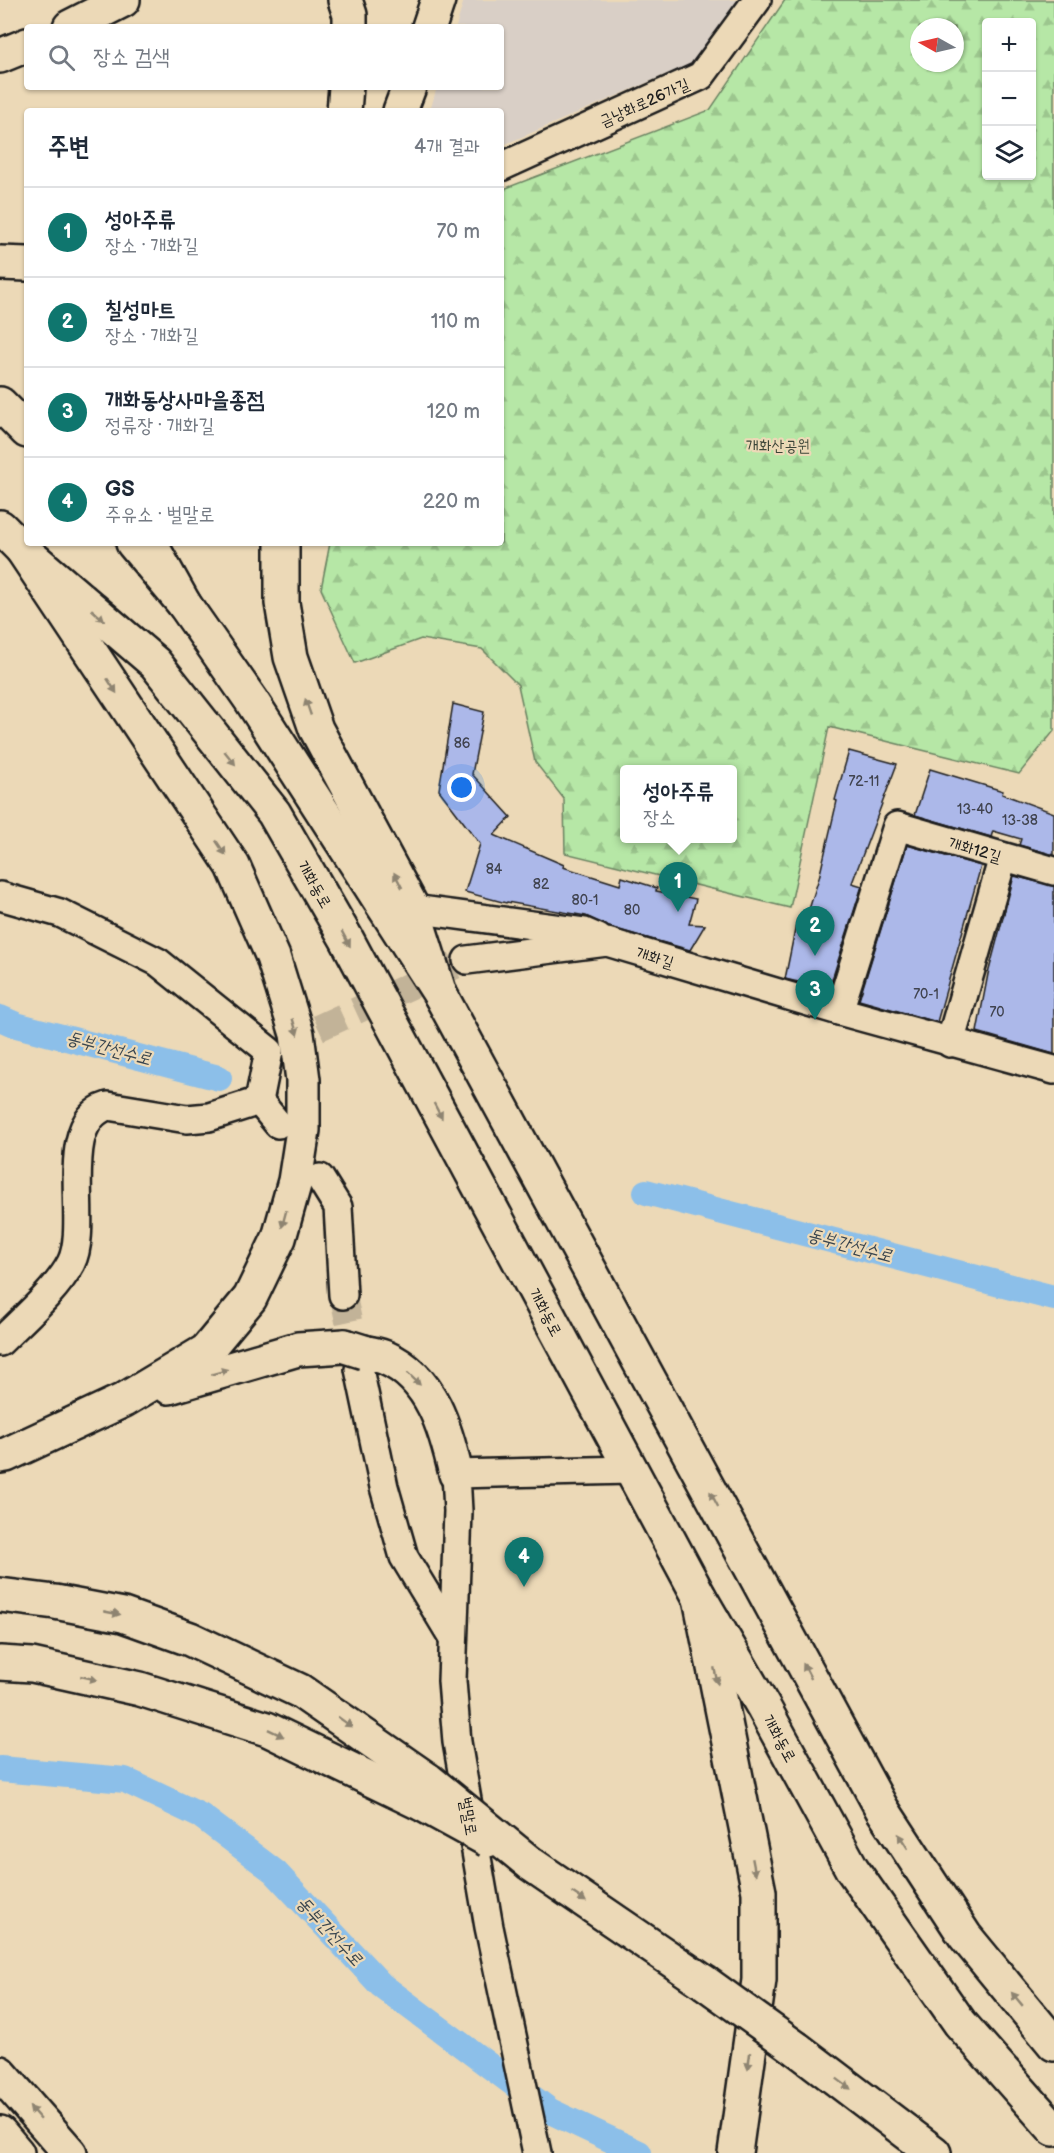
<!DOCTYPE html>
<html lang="ko">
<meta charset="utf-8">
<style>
:root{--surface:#fff;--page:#f6f6f7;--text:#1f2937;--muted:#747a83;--line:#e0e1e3;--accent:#0f766e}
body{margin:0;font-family:"Balsamiq Sans","Poor Story",sans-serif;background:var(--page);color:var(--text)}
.controls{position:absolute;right:18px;top:18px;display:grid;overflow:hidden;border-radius:6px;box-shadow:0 2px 4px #0004}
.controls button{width:54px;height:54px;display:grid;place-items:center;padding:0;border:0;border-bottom:2px solid var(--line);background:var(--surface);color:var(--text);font:30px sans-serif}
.compass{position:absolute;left:910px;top:18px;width:54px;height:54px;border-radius:50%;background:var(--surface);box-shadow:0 2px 4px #0004;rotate:278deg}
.you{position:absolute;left:462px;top:788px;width:21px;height:21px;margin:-15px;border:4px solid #fff;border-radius:50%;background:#1a73e8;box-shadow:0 0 0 9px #1a73e833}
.badge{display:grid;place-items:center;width:39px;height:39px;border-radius:50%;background:var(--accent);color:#fff;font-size:20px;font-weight:700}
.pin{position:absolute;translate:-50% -50px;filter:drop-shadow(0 2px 3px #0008)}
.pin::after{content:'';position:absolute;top:32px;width:21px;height:18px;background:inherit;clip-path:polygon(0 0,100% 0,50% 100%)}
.popup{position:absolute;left:620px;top:765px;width:117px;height:78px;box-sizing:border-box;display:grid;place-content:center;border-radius:6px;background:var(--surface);filter:drop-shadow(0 2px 4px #0005);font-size:20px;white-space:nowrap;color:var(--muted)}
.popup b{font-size:22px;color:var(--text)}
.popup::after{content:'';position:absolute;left:50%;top:100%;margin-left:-12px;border:12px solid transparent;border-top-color:var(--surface)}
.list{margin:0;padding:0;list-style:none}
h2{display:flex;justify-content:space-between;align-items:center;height:78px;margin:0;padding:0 24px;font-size:26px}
h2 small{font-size:20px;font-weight:400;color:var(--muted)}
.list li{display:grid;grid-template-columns:39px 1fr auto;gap:18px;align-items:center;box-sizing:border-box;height:90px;padding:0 24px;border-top:2px solid var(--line)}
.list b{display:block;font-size:22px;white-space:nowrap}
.list p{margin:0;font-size:20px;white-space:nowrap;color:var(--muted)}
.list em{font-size:20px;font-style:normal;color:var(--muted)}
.icon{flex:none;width:33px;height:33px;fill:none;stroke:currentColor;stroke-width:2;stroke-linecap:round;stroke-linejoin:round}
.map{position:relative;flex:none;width:1054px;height:2153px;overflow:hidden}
.search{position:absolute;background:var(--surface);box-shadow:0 2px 4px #0004;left:24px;top:24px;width:480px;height:66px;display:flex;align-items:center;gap:15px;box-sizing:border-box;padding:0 21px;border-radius:6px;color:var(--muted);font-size:22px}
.panel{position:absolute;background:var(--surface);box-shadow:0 2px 4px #0004;left:24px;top:108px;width:480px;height:438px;border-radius:6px}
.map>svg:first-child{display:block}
.built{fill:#d9cfc6}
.forest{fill:url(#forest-firs);stroke:#698261;stroke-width:1.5;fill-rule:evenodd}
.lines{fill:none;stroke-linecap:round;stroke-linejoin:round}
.canal{stroke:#8cbfe9;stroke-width:26}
.building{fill:#acb8e9;stroke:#1c1c1c;stroke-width:1.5}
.minor-tunnel{stroke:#c2b398;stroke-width:27;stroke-dasharray:27 14;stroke-linecap:butt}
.minor-casing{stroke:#1c1c1c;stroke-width:32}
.major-casing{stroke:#1c1c1c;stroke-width:38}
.highway-casing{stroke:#1c1c1c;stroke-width:38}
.minor{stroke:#ecd9b7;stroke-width:27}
.major{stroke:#ecd9b7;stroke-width:33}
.highway{stroke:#ecd9b7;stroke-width:33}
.major-bridge-casing{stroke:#1c1c1c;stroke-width:38;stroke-linecap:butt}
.highway-bridge-casing{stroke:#1c1c1c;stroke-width:38;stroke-linecap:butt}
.major-bridge{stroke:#ecd9b7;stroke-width:33}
.highway-bridge{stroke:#ecd9b7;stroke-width:33}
.oneway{fill:#8e8471}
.labels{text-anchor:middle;stroke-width:4.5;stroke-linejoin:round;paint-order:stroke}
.number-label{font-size:14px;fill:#40434f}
.street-label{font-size:16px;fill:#1c1c1c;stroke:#ecd9b7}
.park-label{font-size:16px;fill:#3b4538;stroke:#ecd9b7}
.water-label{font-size:18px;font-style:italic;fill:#38454f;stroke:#ecd9b7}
</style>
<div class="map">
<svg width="1054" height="2153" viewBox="0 0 1054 2153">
<defs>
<pattern id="forest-firs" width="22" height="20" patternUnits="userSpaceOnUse" patternTransform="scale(1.5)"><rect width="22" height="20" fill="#b6e7a6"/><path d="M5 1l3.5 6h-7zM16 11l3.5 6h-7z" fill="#9cc68e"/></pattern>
</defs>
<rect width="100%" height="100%" fill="#ecd9b7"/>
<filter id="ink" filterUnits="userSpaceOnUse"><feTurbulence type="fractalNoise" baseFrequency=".0167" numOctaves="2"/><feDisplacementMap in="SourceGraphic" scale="12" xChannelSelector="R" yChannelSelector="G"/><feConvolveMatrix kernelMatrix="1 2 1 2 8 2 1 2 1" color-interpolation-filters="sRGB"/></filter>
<g filter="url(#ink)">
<polygon class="built" points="464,0 738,0 695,62 501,146 501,111 430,111 437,87 501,87 501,27 456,27"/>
<path class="forest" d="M785,0H1054V731L1019,774L829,727L790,908L565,853L564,799L535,762L518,685L482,649L421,639L355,663L321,589L330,543H501V190L710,110ZM986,22H1032V176H986ZM919,27H955V63H919ZM624,770H732V838H624Z"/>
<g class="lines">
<g class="canal">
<polyline points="0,1018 16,1025 219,1078"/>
<polyline points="646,1192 1054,1298"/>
<polyline points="0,1769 125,1780 201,1816 275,1872 381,1985 550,2111 639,2153"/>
</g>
</g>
<g class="building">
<polygon points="453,704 484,712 472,774 511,817 494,835 564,865 563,867 620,885 622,877 657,888 656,891 696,899 689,924 705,925 690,950 608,927 586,916 507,902 506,903 465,892 480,844 439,790"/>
<polygon points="849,751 897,764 852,883 862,886 829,989 785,979 797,920 805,922 819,878 837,801 835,800"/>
<polygon points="930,769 1003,791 1002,794 1054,813 1054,855 1019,845 1021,839 993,831 991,837 915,815"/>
<polygon points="907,845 981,866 937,1022 859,1000"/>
<polygon points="1014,876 1054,886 1054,1054 977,1032 988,974"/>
</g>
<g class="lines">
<g class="minor-tunnel">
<polyline points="281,1045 467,960"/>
<polyline points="343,1295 358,1365"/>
</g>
<g class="minor-casing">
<g id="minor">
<polyline points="501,167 701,76 757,0"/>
<polyline points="0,896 60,913 158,962 269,1051 259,1101 278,1124"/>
<polyline points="413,909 584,932 598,938"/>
<polyline points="467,960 607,942 839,1011 1054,1070"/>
<polyline points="839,1011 897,826 1054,871"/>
<polyline points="950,1043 1003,857"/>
<polyline points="320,1178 338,1207 343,1295"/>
<path d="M0,1342C22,1320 57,1290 71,1263C91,1225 55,1122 108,1106L187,1119L209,1117L259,1101"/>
<polyline points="359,1369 384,1487 404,1557 453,1638"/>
<polyline points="537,2153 489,1927 457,1742 452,1681 458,1511 456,1474 631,1470"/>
</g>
</g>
<g class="major-casing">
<g id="major">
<polyline points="0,404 27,431"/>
<polyline points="0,527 22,549 155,663 274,813 346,938 700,1598 764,1708 852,1869 960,2023 1054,2129"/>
<polyline points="133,543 184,604 251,700 440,994 882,1809 965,1936 1054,2044"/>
<polyline points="0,1663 32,1665 140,1689 267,1729 424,1805"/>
<polyline points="531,1864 704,1982"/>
<polyline points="797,2049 934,2153"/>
</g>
</g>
<g class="highway-casing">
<g id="highway">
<polyline points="345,0 350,15 350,27"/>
<polyline points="70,27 123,0"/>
<polyline points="429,27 438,0"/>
<polyline points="0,56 27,45"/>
<polyline points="344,111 346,87"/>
<polyline points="400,111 409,87"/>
<polyline points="0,263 27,264"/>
<polyline points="150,543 184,604"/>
<polyline points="282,543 282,603 291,657 316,729 413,909 440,994"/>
<path d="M364,1352C371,1354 379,1355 386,1358C432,1378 446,1430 456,1474"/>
<polyline points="169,1387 298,1349 345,1346"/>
<polyline points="0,1456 6,1455 124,1400 206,1351 250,1298 279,1238 295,1181 303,1130 303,1080 297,1034 273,957 233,866 22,549"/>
<polyline points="0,1595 55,1602 123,1615 190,1639 300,1691 428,1780"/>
<polyline points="700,1598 759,1892 759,1980 735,2153"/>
<polyline points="0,2073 70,2153"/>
<polyline points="0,2133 17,2153"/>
</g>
</g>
<use href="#minor" class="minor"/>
<use href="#major" class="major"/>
<use href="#highway" class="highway"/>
<g class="major-bridge-casing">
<g id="major-bridge">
<polyline points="424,1805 488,1840"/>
<polyline points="704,1982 797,2049"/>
</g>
</g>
<g class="highway-bridge-casing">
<g id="highway-bridge">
<polyline points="345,1346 364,1352"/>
<polyline points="428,1780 531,1864"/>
</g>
</g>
<use href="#major-bridge" class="major-bridge"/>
<use href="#highway-bridge" class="highway-bridge"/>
</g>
<defs><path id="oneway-solid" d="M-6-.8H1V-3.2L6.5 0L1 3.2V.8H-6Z" transform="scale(1.5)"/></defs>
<g class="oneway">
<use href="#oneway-solid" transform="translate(98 615) rotate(41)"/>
<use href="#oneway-solid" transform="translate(112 686) rotate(57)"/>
<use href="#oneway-solid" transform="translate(308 707) rotate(-109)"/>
<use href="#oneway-solid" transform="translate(230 758) rotate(51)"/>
<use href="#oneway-solid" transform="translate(221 848) rotate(56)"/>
<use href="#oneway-solid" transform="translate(398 880) rotate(-118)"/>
<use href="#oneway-solid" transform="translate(346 939) rotate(61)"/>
<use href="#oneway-solid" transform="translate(295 1027) rotate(74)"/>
<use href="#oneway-solid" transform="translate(438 1111) rotate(62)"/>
<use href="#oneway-solid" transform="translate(284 1219) rotate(105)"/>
<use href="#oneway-solid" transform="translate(220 1372) rotate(-16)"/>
<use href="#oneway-solid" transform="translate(414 1379) rotate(44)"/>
<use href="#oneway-solid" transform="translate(714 1499) rotate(-118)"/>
<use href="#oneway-solid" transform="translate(112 1613) rotate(11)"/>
<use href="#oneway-solid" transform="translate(807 1671) rotate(-118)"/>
<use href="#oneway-solid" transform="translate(716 1676) rotate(78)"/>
<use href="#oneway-solid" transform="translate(89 1678) rotate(13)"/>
<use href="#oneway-solid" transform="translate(345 1722) rotate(35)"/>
<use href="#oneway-solid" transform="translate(276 1733) rotate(26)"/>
<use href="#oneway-solid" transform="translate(903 1841) rotate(-123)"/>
<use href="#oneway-solid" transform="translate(754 1867) rotate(79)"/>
<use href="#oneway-solid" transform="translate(579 1897) rotate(34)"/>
<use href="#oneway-solid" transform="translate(1017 1999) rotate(-130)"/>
<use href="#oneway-solid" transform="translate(749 2061) rotate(97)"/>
<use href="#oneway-solid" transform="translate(844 2084) rotate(37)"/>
<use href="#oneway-solid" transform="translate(35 2113) rotate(-131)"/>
</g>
</g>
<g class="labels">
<g class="number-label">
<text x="462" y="748">86</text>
<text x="864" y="786">72-11</text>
<text x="975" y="814">13-40</text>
<text x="1020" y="825">13-38</text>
<text x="494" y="874">84</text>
<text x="541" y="889">82</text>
<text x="585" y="905">80-1</text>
<text x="632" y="915">80</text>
<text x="926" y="999">70-1</text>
<text x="997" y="1017">70</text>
</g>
<g class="street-label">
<text transform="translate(644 102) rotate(-24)" y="6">금낭화로26가길</text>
<text transform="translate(975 849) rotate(16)" y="6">개화12길</text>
<text transform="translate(315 884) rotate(60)" y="6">개화동로</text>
<text transform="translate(655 957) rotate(17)" y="6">개화길</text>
<text transform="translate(546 1312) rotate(62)" y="6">개화동로</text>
<text transform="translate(780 1738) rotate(61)" y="6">개화동로</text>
<text transform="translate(469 1816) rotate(80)" y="6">벌말로</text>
</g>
<g class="park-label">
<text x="778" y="451">개화산공원</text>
</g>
<g class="water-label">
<text transform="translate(109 1048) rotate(15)" y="6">동부간선수로</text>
<text transform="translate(850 1245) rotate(15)" y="6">동부간선수로</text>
<text transform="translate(330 1931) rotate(47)" y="6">동부간선수로</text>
</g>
</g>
</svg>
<div class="controls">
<button>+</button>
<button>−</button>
<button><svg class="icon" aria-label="layers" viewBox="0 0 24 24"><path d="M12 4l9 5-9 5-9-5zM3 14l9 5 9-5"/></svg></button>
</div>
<svg class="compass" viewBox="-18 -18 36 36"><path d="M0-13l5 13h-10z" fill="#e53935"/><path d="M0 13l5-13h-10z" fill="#747a83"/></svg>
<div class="you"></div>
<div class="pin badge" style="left:678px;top:912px">1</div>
<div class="popup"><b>성아주류</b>장소</div>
<div class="pin badge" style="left:815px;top:956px">2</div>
<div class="pin badge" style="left:815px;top:1020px">3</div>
<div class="pin badge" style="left:524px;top:1587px">4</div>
<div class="search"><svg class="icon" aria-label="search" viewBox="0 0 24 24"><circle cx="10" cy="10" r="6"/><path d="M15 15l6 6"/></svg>장소 검색</div>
<section class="panel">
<h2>주변<small>4개 결과</small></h2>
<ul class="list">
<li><span class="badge">1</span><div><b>성아주류</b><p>장소 · 개화길</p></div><em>70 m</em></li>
<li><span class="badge">2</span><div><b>칠성마트</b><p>장소 · 개화길</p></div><em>110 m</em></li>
<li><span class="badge">3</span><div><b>개화동상사마을종점</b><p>정류장 · 개화길</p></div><em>120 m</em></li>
<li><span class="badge">4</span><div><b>GS</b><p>주유소 · 벌말로</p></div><em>220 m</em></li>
</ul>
</section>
</div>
